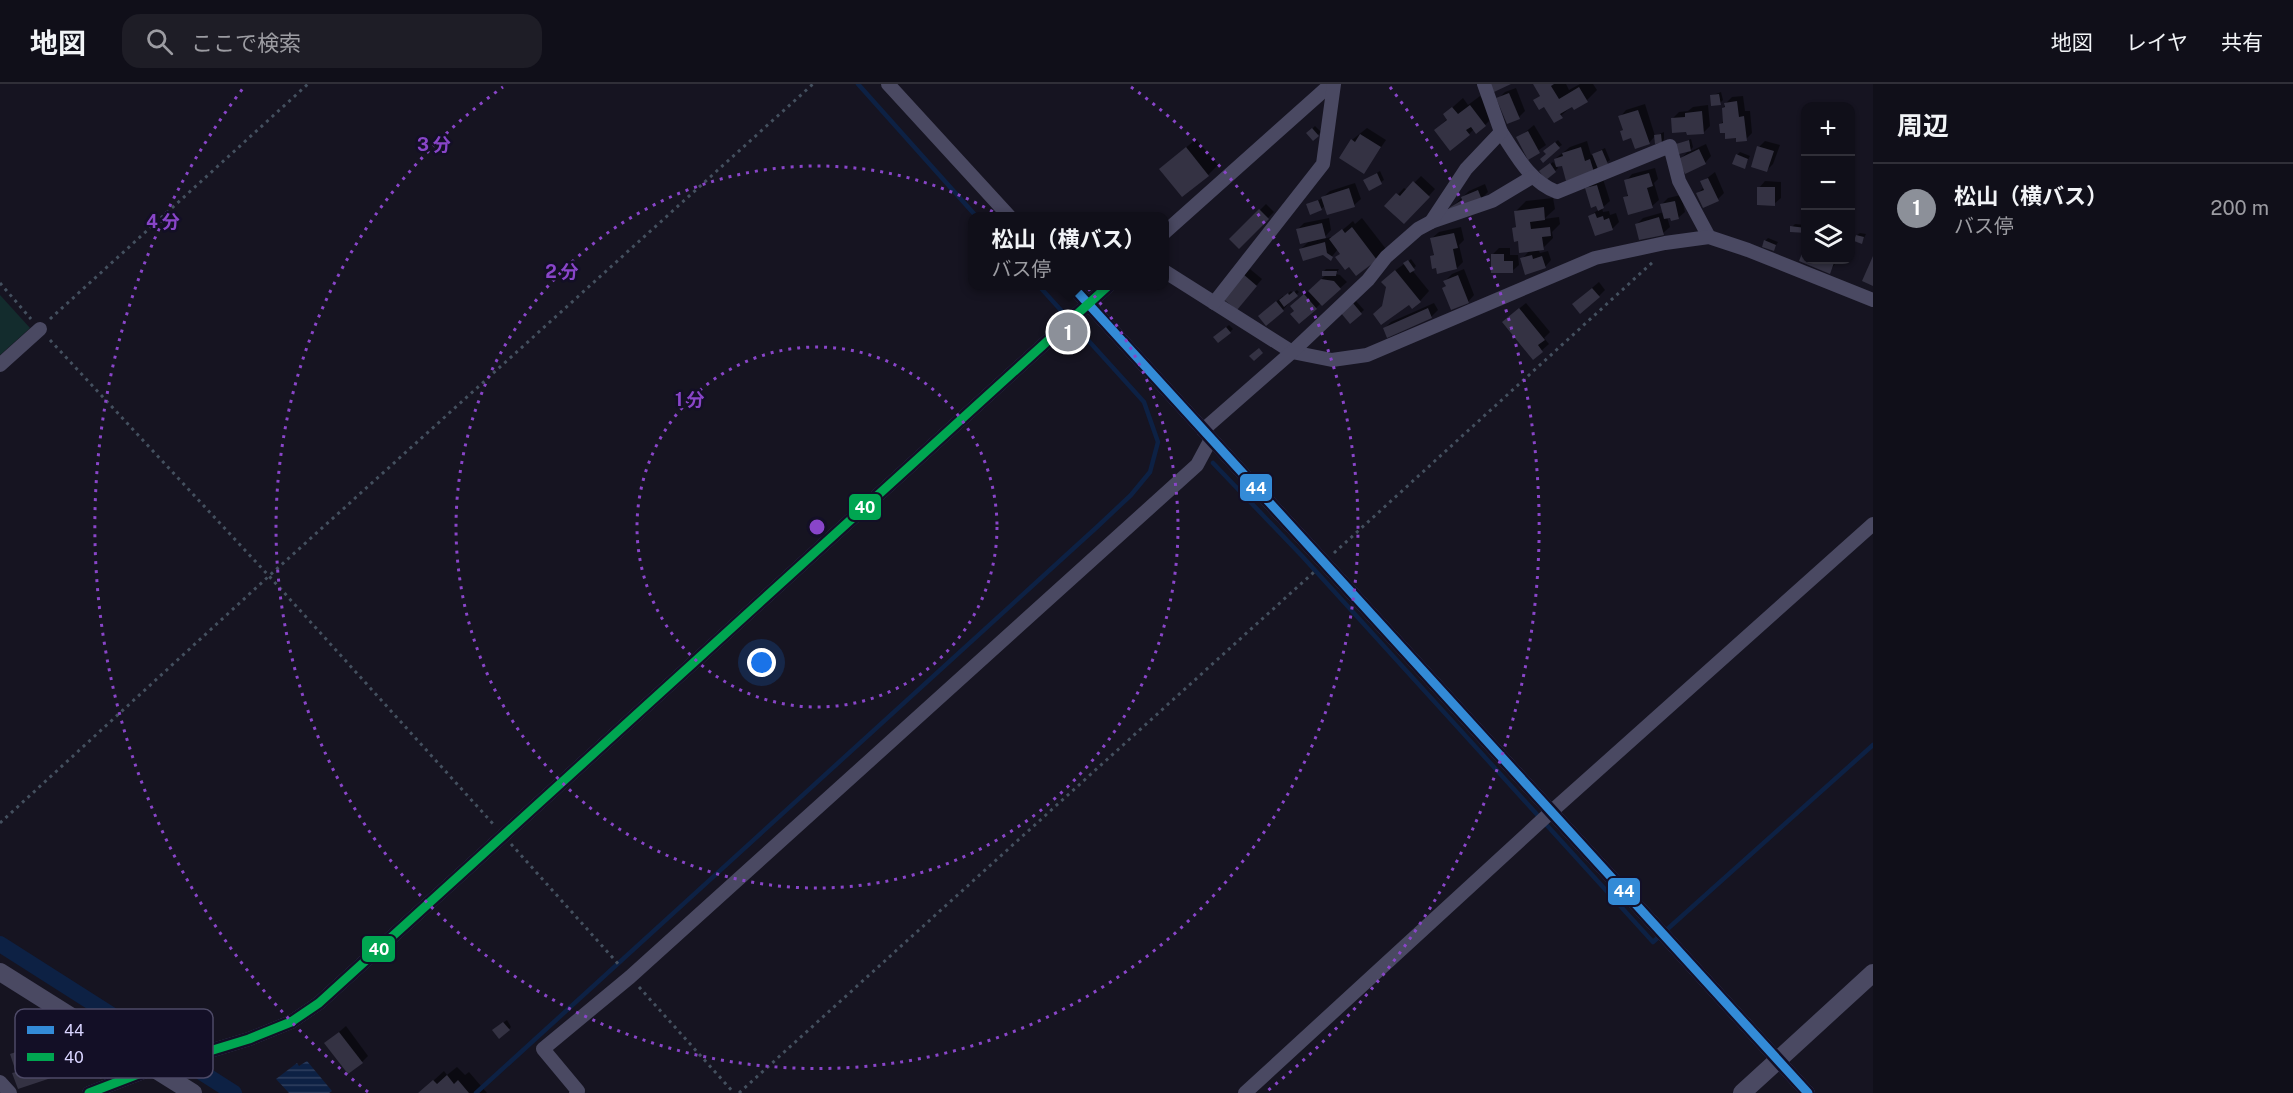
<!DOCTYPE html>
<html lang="ja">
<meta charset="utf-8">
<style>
:root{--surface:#100f19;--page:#1e1d26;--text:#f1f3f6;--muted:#9c9ca2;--line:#302f38;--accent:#8c9099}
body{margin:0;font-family:"Public Sans","Noto Sans JP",sans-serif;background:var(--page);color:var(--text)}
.controls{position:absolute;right:18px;top:18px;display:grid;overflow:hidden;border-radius:12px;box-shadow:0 2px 4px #0004}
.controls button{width:54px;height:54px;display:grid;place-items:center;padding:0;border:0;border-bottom:2px solid var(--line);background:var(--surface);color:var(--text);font:30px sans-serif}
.you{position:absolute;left:762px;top:579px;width:21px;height:21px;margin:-15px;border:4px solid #fff;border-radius:50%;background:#1a73e8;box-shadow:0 0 0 9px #1a73e833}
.badge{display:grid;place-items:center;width:39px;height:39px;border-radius:50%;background:var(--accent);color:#fff;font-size:20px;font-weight:700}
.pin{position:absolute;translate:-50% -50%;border:3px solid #fff;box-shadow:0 2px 6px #0006}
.popup{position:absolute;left:968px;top:128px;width:201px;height:78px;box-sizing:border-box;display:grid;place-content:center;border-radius:12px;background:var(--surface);filter:drop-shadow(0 2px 4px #0005);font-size:20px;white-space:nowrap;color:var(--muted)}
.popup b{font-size:22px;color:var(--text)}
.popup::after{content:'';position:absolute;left:50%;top:100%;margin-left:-12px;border:12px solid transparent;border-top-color:var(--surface)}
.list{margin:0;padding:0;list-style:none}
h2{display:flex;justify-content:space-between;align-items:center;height:78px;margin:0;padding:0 24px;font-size:26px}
h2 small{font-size:20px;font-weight:400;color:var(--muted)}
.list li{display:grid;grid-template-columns:39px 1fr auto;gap:18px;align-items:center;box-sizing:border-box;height:90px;padding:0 24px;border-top:2px solid var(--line)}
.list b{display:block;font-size:22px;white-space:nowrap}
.list p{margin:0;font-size:20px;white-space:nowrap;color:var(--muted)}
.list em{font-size:20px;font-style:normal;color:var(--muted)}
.icon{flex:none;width:33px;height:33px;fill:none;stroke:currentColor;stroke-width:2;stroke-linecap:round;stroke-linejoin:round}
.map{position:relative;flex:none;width:1873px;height:1009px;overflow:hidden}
header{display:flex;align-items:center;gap:36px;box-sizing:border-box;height:84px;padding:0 30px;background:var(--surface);border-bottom:2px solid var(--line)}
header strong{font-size:28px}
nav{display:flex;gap:33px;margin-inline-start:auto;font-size:21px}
.search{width:420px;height:54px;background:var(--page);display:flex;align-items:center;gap:15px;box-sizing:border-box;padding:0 21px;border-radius:18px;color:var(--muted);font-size:22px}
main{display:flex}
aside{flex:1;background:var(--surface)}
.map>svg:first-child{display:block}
.park{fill:#132c2d}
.water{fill:url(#water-rules)}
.shadow{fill:#0007}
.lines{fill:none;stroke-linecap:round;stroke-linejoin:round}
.stream{stroke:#0d2144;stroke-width:4.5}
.canal{stroke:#0d2144;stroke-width:16}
.building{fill:#343243}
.path{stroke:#44505f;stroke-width:3;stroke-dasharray:3 4.5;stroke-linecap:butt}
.minor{stroke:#4a4962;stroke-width:14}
.tertiary{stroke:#4a4962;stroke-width:18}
.bus-1-casing{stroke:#130f26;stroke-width:14}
.bus-2-casing{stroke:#130f26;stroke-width:14}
.bus-1{stroke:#338bd7;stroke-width:9}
.bus-2{stroke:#00a651;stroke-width:9}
.ring{fill:none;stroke:#8945c9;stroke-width:3;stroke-dasharray:3 6}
.key{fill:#130f26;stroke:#4e4a67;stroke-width:1.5}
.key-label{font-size:16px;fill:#d9d4ff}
.centre{fill:#8945c9;stroke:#130f26;stroke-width:3}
.ring-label{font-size:18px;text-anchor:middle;font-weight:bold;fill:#8945c9;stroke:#130f26;stroke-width:5;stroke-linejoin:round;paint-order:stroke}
.line-badge{stroke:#130f26;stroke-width:2}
.badge-label{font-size:16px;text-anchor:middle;font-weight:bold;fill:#fff}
</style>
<header>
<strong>地図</strong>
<div class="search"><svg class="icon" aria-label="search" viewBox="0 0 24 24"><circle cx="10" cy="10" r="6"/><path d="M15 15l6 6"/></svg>ここで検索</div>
<nav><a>地図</a><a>レイヤ</a><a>共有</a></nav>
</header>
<main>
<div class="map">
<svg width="1873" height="1009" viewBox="0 0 1873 1009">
<defs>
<pattern id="water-rules" width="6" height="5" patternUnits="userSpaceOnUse" patternTransform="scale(1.5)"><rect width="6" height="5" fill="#0d2144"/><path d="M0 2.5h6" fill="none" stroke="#304060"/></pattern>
</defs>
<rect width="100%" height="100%" fill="#161421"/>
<polygon class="park" points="0,211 30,244 0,271"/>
<polygon class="water" points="307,977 332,1007 329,1009 289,1009 276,995 297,979 299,982"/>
<g class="shadow">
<polygon points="1535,0 1566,0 1569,6 1580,0 1593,0 1597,6 1587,16 1575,24 1573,21 1555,37 1545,21 1535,16 1541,11"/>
<polygon points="1516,4 1525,27 1519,33 1498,15 1505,8"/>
<polygon points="1721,8 1723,16 1720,19 1711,12"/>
<polygon points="1480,12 1495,31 1485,41 1474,45 1469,50 1436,46 1448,34 1445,30 1463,14 1468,21"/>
<polygon points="1743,12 1745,27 1750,27 1752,49 1746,55 1726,47 1721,40 1724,36 1723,24 1726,19 1732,13"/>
<polygon points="1645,20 1655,52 1664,48 1664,55 1662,58 1655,52 1649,59 1621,47 1624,45 1620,33 1626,26"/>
<polygon points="1708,21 1710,42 1704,48 1672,35 1679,28 1688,27 1693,23"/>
<polygon points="1534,41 1546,61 1529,73 1518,54"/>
<polygon points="1315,42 1321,48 1313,55 1308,49"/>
<polygon points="1367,44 1386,56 1364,88 1352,56"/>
<polygon points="1196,55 1218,81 1208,91 1161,85"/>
<polygon points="1691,55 1693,63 1689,68 1706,60 1711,72 1705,79 1680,75 1690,66 1678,60"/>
<polygon points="1558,56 1562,61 1547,69 1545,67"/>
<polygon points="1587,57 1591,71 1605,64 1610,76 1593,87 1563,80 1555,75 1570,63"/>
<polygon points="1765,57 1780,61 1773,80 1767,86 1759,63"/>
<polygon points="1740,68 1750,72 1744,83 1737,71"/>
<polygon points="1553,78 1558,84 1555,87 1544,85"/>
<polygon points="1655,84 1658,95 1654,99 1659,116 1652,122 1625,114 1629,109 1626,97 1632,90"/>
<polygon points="1380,87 1384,96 1369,105 1365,96"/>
<polygon points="1715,88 1724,109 1718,115 1698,109 1704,103 1702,98"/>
<polygon points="1421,92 1435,105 1411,132 1387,122 1404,104 1407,106"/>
<polygon points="1603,95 1610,117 1602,124 1603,128 1609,127 1610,131 1616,129 1619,138 1613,144 1596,150 1590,132 1599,125 1587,105 1593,98"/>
<polygon points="1765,97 1781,98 1781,114 1774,120 1759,104"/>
<polygon points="1355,99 1361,115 1354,121 1326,121 1321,125 1307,121 1321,115 1330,107"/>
<polygon points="1485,100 1488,108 1481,115 1451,124 1469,107"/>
<polygon points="1681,111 1685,128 1678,134 1667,133 1670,143 1663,149 1636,141 1643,134 1664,128 1662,120 1668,114"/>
<polygon points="1553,114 1555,125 1544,135 1559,133 1560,140 1552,148 1553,154 1543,164 1538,165 1540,169 1548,167 1551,176 1545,183 1522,175 1530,166 1519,155 1514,144 1518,141 1516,127 1526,117"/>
<polygon points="1266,120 1274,128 1239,163 1231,155"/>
<polygon points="1329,134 1331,146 1323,155 1331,153 1332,155 1353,137 1355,140 1362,134 1386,165 1376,175 1341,169 1338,165 1330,175 1324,170 1301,165 1310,156 1298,145 1304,139"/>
<polygon points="1795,140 1806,141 1806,148 1792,143"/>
<polygon points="1461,143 1464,156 1459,161 1463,178 1457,184 1437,183 1431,173 1435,169 1432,154 1439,148"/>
<polygon points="1860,149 1866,150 1862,158 1857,151"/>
<polygon points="1768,154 1778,158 1773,166 1765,157"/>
<polygon points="1499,164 1510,164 1510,171 1518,171 1519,181 1512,187 1493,170"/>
<polygon points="1806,166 1806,176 1838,176 1829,188 1801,176"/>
<polygon points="1411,175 1416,182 1412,186 1429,207 1420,217 1384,222 1393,188"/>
<polygon points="1250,185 1262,195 1243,218 1244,191"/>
<polygon points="1326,185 1339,185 1336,190 1340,191 1347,198 1322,220 1321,219 1316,224 1295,227 1298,216 1327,190 1324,187"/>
<polygon points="1464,185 1474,211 1468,218 1444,204 1447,201 1445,197 1452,190"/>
<polygon points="1599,198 1605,206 1599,212 1580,214"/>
<polygon points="1297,206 1299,208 1288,218 1289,219 1283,226 1266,226 1283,212 1284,213 1291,207 1293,209"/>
<polygon points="1356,217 1364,226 1350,238 1343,229"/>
<polygon points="1434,219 1438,226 1431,233 1385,244 1391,238"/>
<polygon points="1526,219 1550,248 1544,254 1549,260 1533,274 1510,232"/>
<polygon points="1229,241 1233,245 1230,248 1218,250"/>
<polygon points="50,933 77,949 83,947 88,955 92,951 120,970 101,993 48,960 51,971 56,969 60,983 50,993 14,990 17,986 12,970 22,960 36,955 34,954 40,943"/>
<polygon points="507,936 511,943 509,945 497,943"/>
<polygon points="346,942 368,972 362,978 326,959"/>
<polygon points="457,983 465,991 469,988 487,1009 420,1009 444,987 447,991"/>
</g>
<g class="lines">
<g class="stream">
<polyline points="858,0 976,132"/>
<polyline points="1213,379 1302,472 1653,858 1873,661"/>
<polyline points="476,1009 1097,443 1131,411 1150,388 1158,358 1144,318 1039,202"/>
</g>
<polyline class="canal" points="0,860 234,1009"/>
</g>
<g class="building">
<polygon points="1490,0 1511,0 1494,8"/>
<polygon points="1533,0 1554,0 1551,2 1559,15 1579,3 1588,18 1574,26 1572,23 1560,30 1563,34 1554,39 1544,23 1539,26 1533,16 1540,12"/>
<polygon points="1509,9 1520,35 1507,40 1496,14"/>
<polygon points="1719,10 1721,21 1711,22 1710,11"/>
<polygon points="1737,17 1739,33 1744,32 1747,57 1736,58 1736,54 1725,55 1725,49 1720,49 1719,40 1723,39 1722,24 1725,23 1724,19"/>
<polygon points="1470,21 1486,42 1476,50 1471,43 1466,46 1470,51 1450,67 1434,46 1447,36 1443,30 1452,23 1458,30"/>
<polygon points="1638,26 1650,60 1635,65 1631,54 1623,57 1620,47 1623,46 1618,32"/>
<polygon points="1702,27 1704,50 1687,51 1686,48 1672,49 1671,34 1685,33 1685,29"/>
<polygon points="1312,44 1319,52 1313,57 1306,49"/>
<polygon points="1528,47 1540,69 1528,76 1516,53"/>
<polygon points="1360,50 1381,63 1364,90 1339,74 1351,55 1355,58"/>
<polygon points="1661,50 1662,59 1655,60 1654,51"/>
<polygon points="1689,56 1691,67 1679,70 1676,60"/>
<polygon points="1555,58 1560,64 1543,79 1540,75 1546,70 1543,67"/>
<polygon points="1757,62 1774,67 1767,88 1751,83"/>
<polygon points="1186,63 1209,92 1182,113 1159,85"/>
<polygon points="1581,63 1585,77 1590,75 1594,88 1566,97 1562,82 1556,83 1554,75 1563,72 1562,69"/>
<polygon points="1699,65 1706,80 1685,90 1678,75"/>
<polygon points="1602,66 1608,80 1598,85 1592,70"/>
<polygon points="1736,70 1748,75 1745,85 1732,80"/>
<polygon points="1550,79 1556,88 1546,96 1539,87"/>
<polygon points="1377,89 1382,100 1369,107 1363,96"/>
<polygon points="1649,89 1653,102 1647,104 1653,124 1628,131 1623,113 1628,112 1624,96"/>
<polygon points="1708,94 1719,117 1703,124 1696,109 1704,106 1700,97"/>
<polygon points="1413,97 1430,113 1404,140 1384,122 1396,109 1400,112"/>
<polygon points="1597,101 1604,124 1598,127 1596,122 1591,124 1585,104"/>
<polygon points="1757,103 1775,103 1775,122 1757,121"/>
<polygon points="1349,104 1355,123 1327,131 1321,113"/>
<polygon points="1478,106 1482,116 1450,128 1449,124 1462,116 1461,113"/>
<polygon points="1318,116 1322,126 1310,131 1306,120"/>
<polygon points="1675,117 1679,135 1671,137 1670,134 1664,135 1660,120"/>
<polygon points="1544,123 1545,136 1530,138 1531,145 1550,143 1551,152 1542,153 1544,166 1519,169 1518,157 1514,158 1512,144 1516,143 1514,127"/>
<polygon points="1259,125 1269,135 1239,165 1229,155"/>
<polygon points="1595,129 1597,134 1603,132 1604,136 1609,134 1613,146 1595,152 1588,132"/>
<polygon points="1659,133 1664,151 1639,156 1635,140"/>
<polygon points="1322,139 1326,154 1300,160 1296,145"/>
<polygon points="1790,142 1806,144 1806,149 1790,148"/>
<polygon points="1352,143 1377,176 1356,192 1349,183 1345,186 1335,173 1340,170 1329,155 1342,145 1345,149"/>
<polygon points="1454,149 1458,164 1453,165 1457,185 1437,190 1436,184 1432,185 1430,172 1434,171 1430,154"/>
<polygon points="1856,151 1864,153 1862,160 1854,157"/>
<polygon points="1764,156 1776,161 1774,167 1762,163"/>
<polygon points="1325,158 1327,169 1333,173 1331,177 1323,171 1303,177 1299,165"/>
<polygon points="1805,162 1806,176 1835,176 1830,190 1799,177"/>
<polygon points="1491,170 1504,170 1504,177 1513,177 1513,189 1491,189"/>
<polygon points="1532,171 1533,175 1542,172 1546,184 1525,191 1520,174"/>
<polygon points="1873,172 1873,202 1862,197"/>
<polygon points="1408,176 1415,186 1410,189 1403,179"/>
<polygon points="1395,186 1421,218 1412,225 1409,221 1381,241 1373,230 1382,222 1386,203 1381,198"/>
<polygon points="1322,187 1337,187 1336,192 1322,192"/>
<polygon points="1243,190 1257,202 1237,226 1222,214"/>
<polygon points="1458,191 1469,219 1451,226 1442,204 1446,202 1443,197"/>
<polygon points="1321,195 1334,197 1341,205 1322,222 1308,207"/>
<polygon points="1592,204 1600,213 1580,230 1572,220"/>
<polygon points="1294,207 1298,212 1284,223 1279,216 1288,209 1289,211"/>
<polygon points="1304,210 1317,225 1299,240 1290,230 1294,227 1290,222"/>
<polygon points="1276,217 1284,227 1266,242 1258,232"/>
<polygon points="1353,219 1362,230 1350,240 1341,229"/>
<polygon points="1428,224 1432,234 1387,254 1383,244"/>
<polygon points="1519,224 1545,256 1538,261 1543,268 1533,276 1502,238"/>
<polygon points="1226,243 1231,249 1218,259 1213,253"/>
<polygon points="1259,264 1263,269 1254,277 1249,272"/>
<polygon points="503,938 510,946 499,955 492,946"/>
<polygon points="39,943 67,958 73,956 78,964 80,960 112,980 101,995 75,978 63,983 57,967 47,961 45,964 32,954"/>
<polygon points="339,948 363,979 348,990 324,959"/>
<polygon points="35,961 41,980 46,979 51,994 18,1005 12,989 16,988 10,970"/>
<polygon points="447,991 454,1000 458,996 469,1009 418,1009 433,996 437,1000"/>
</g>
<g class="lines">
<g class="path">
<polyline points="0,199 31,235"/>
<polyline points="50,235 308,0"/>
<polyline points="50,256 269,492 495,742"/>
<polyline points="1334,469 1655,176"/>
<polyline points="0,739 269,492 813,0"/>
<polyline points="511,760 621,883"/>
<polyline points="639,903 734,1009"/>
<polyline points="739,1009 1314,488"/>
</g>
<g class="minor">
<polyline points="888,0 1009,132"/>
<path d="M1501,48C1517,72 1530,98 1557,108L1670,62L1679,97L1709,153"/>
<polyline points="1431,138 1492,117 1532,93"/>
<polyline points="1164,149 1331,0"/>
<polyline points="1164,187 1292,268 1332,276 1367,271 1595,174 1665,159 1709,153 1748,166 1873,216"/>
<polyline points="1072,202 1808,1009"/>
<polyline points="1214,219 1323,80 1334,0"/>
<polyline points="0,281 40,245"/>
<polyline points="1203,346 1292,268 1368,196 1386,173 1418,145 1431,138 1466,85 1501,48 1484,0"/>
<polyline points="0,998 10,1009"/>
<polyline points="89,1009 154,984 249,955 291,938 319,919 1108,202"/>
<polyline points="576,1009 578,1007 543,965 630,893 1197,381 1211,355"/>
<polyline points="1245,1009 1552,727 1873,440"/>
</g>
<g class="tertiary">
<polyline points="0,888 193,1009"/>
<polyline points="1742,1009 1873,889"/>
</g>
<g class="bus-1-casing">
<polyline id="bus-1" points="1072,202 1808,1009"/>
</g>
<g class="bus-2-casing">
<polyline id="bus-2" points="89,1009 154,984 249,955 291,938 319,919 1108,202"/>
</g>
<use href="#bus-1" class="bus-1"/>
<use href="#bus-2" class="bus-2"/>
</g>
<g class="ring">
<circle cx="817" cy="443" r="180"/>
<circle cx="817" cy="443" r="361"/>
<path d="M1131 3A541 541 0 1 1 503 3"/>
<path d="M368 1008A722 722 0 0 1 244 3M1390 3A722 722 0 0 1 1266 1008"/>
</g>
<rect x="15" y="925" width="198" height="69" rx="9" class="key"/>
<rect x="27" y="942" width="27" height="8" fill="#338bd7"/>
<rect x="27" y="969" width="27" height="8" fill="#00a651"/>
<g class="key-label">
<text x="64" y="952">44</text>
<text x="64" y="979">40</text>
</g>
<circle cx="817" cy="443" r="9" class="centre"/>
<g class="ring-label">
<text x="434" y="67">3 分</text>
<text x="163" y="144">4 分</text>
<text x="562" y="194">2 分</text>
<text x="690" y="322">1 分</text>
</g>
<g class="line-badge">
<rect x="1239" y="389" width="34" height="29" rx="6" fill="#338bd7"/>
<rect x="848" y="409" width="34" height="28" rx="6" fill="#00a651"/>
<rect x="1607" y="793" width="34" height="29" rx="6" fill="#338bd7"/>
<rect x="361" y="851" width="35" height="28" rx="6" fill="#00a651"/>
</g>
<g class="badge-label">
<text x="1256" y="410">44</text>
<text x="865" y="429">40</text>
<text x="1624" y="813">44</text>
<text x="379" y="871">40</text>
</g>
</svg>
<div class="controls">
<button>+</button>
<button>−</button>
<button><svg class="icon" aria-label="layers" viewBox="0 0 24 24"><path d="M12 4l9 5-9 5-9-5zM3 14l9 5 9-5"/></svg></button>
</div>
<div class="you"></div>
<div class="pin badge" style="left:1068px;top:248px">1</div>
<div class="popup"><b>松山（横バス）</b>バス停</div>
</div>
<aside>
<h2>周辺<small></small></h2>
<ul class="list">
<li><span class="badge">1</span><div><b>松山（横バス）</b><p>バス停</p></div><em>200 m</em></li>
</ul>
</aside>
</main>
